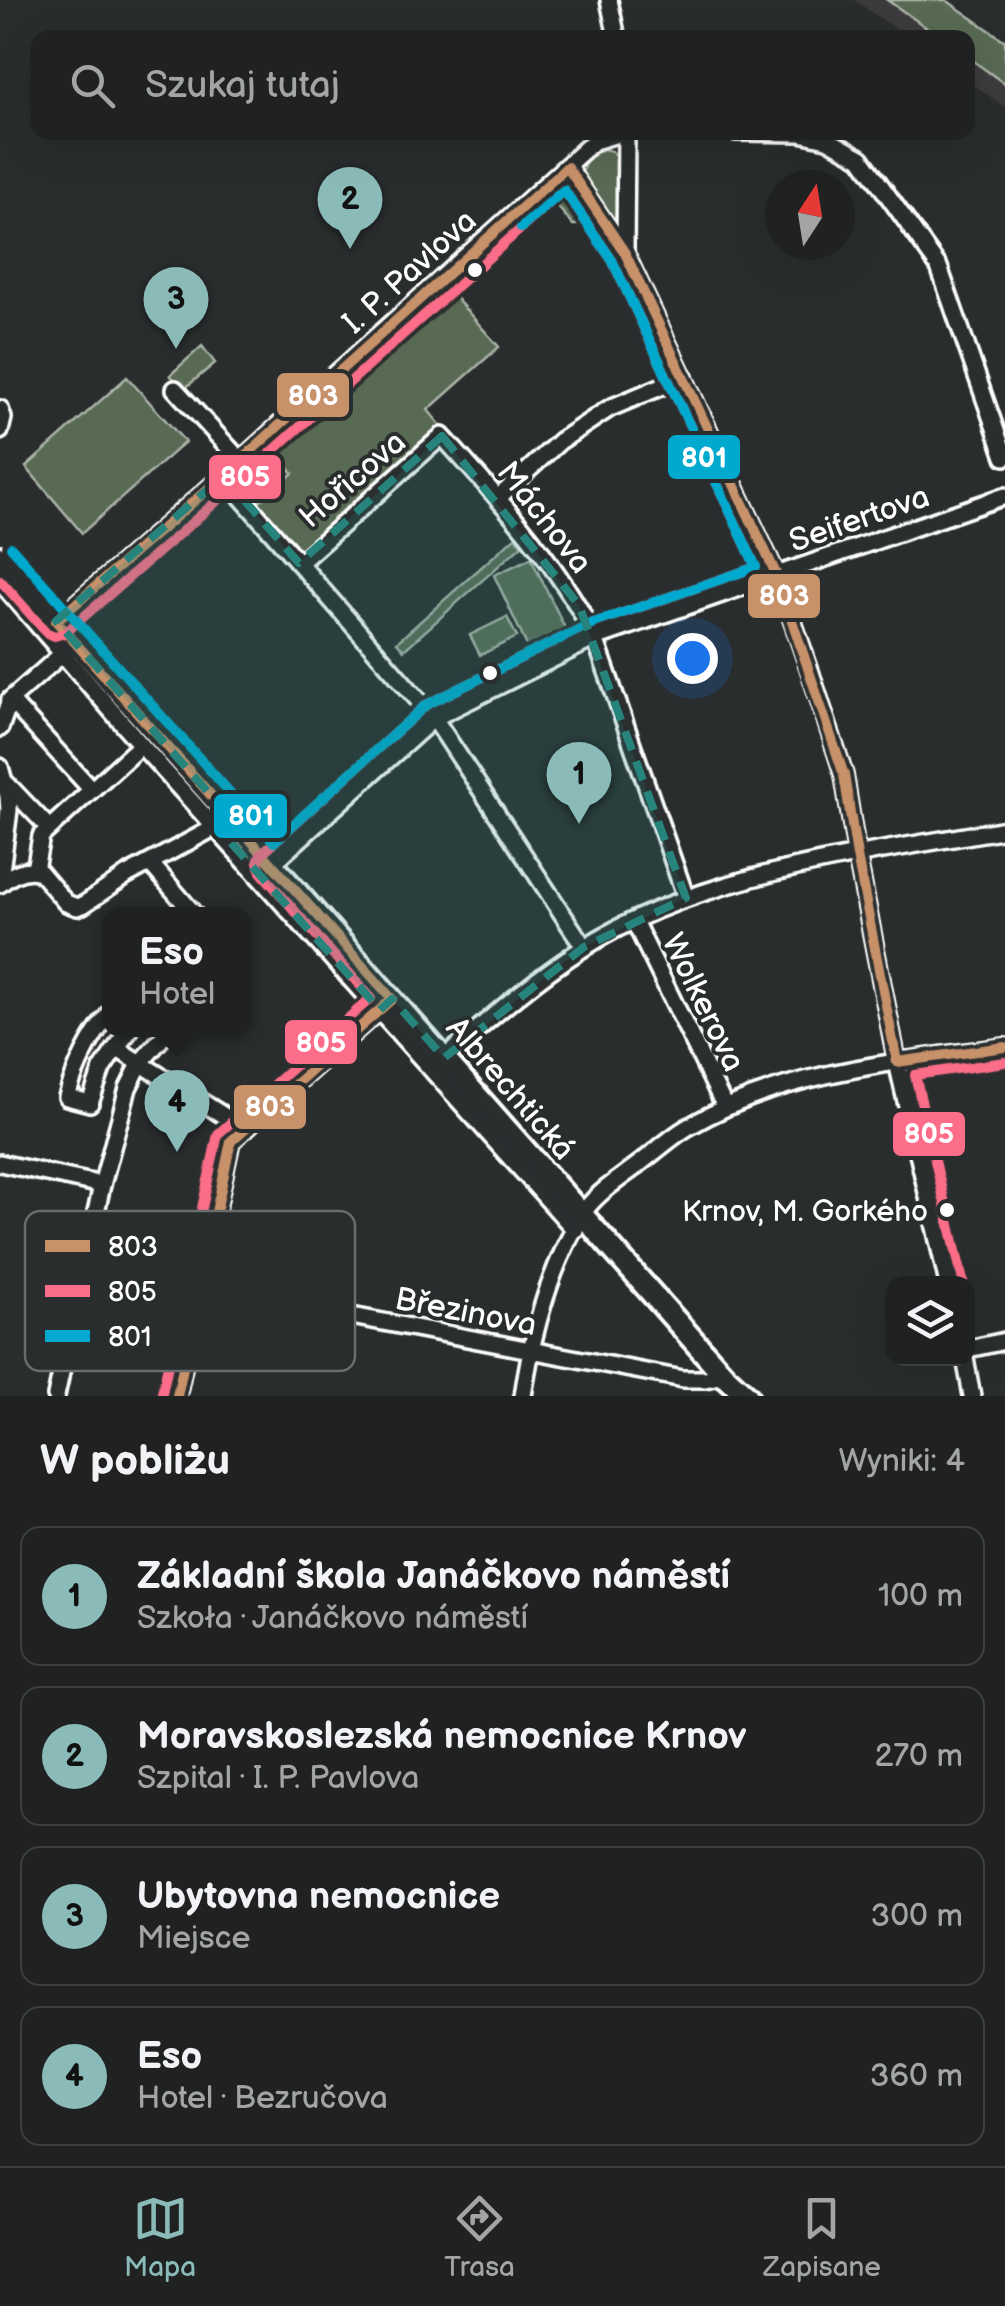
<!DOCTYPE html>
<html lang="pl">
<meta charset="utf-8">
<style>
:root{--surface:#202222;--page:#282a2a;--text:#f1f3f6;--muted:#a2a4a5;--line:#3d3f40;--accent:#8bbbb9}
body{margin:0;font-family:"Balsamiq Sans",sans-serif;background:var(--page);color:var(--text)}
.controls{position:absolute;right:30px;bottom:30px;display:grid;overflow:hidden;border-radius:20px;box-shadow:0 10px 40px #0002}
.controls button{width:90px;height:90px;display:grid;place-items:center;padding:0;border:0;border-bottom:2px solid var(--line);background:var(--surface);color:var(--text);font:50px sans-serif}
.compass{position:absolute;left:765px;top:170px;width:90px;height:90px;border-radius:50%;background:var(--surface);box-shadow:0 10px 40px #0002;rotate:12deg}
.you{position:absolute;left:692px;top:658px;width:35px;height:35px;margin:-25px;border:8px solid #fff;border-radius:50%;background:#1a73e8;box-shadow:0 0 0 15px #1a73e833}
.badge{display:grid;place-items:center;width:65px;height:65px;border-radius:50%;background:var(--accent);color:#111;font-size:32px;font-weight:700}
.pin{position:absolute;translate:-50% -82px;filter:drop-shadow(0 2px 5px #0008)}
.pin::after{content:'';position:absolute;top:52px;width:35px;height:30px;background:inherit;clip-path:polygon(0 0,100% 0,50% 100%)}
.popup{position:absolute;left:102px;top:907px;width:150px;height:130px;box-sizing:border-box;display:grid;place-content:center;border-radius:20px;background:var(--surface);filter:drop-shadow(0 2px 8px #0005);font-size:32px;white-space:nowrap;color:var(--muted)}
.popup b{font-size:38px;color:var(--text)}
.popup::after{content:'';position:absolute;left:50%;top:100%;margin-left:-20px;border:20px solid transparent;border-top-color:var(--surface)}
.list{margin:0;padding:0;list-style:none}
h2{display:flex;justify-content:space-between;align-items:center;height:130px;margin:0;padding:0 40px;font-size:42px}
h2 small{font-size:32px;font-weight:400;color:var(--muted)}
.list li{display:grid;grid-template-columns:65px 1fr auto;gap:30px;align-items:center;box-sizing:border-box;height:140px;margin:0 20px 20px;padding:0 20px;border:2px solid var(--line);border-radius:20px}
.list b{display:block;font-size:38px;white-space:nowrap}
.list p{margin:0;font-size:32px;white-space:nowrap;color:var(--muted)}
.list em{font-size:32px;font-style:normal;color:var(--muted)}
.icon{flex:none;width:55px;height:55px;fill:none;stroke:currentColor;stroke-width:2;stroke-linecap:round;stroke-linejoin:round}
.map{position:relative;flex:none;width:1005px;height:1396px;overflow:hidden}
.search{position:absolute;background:var(--surface);box-shadow:0 10px 40px #0002;left:30px;right:30px;top:30px;height:110px;display:flex;align-items:center;gap:25px;box-sizing:border-box;padding:0 35px;border-radius:20px;color:var(--muted);font-size:38px}
.sheet{height:770px;background:var(--surface)}
nav{display:flex;justify-content:space-around;align-items:center;box-sizing:border-box;height:140px;border-top:2px solid var(--line);background:var(--surface);font-size:28px;color:var(--muted)}
nav a{display:grid;justify-items:center;gap:5px}
nav .on{color:var(--accent)}
.map>svg:first-child{display:block}
.built{fill:#3d3a3d}
.green{fill:#596a53;stroke:#acb4a9;stroke-width:2.5}
.lines{fill:none;stroke-linecap:round;stroke-linejoin:round}
.minor-casing{stroke:#fff;stroke-width:22}
.major-casing{stroke:#fff;stroke-width:28}
.minor{stroke:#2a2d2e;stroke-width:15}
.major{stroke:#2a2d2e;stroke-width:20}
.bus-1-casing{stroke:#2a2d2e;stroke-width:18}
.bus-2-casing{stroke:#2a2d2e;stroke-width:18}
.bus-3-casing{stroke:#2a2d2e;stroke-width:18}
.bus-1{stroke:#c7916a;stroke-width:10}
.bus-2{stroke:#fb6d88;stroke-width:10}
.bus-3{stroke:#00a9ce;stroke-width:10}
.marked{fill:#27847c;fill-opacity:0.2;stroke:#27847c;stroke-width:8;stroke-dasharray:20 12;stroke-linejoin:round}
.bus-dot{fill:#fff;stroke:#2a2d2e;stroke-width:4}
.labels{text-anchor:middle;stroke-width:8;stroke-linejoin:round;paint-order:stroke}
.bus-label{font-size:30px;fill:#fff;stroke:#2a2d2e;text-anchor:end}
.street-label{font-size:32px;fill:#fff;stroke:#2a2d2e}
.key{fill:#2a2d2e;stroke:#6a6c6d;stroke-width:2.5}
.key-label{font-size:28px;fill:#fff}
.line-badge{stroke:#2a2d2e;stroke-width:4}
.badge-label{font-size:28px;text-anchor:middle;font-weight:bold;fill:#fff}
</style>
<div class="map">
<svg width="1005" height="1396" viewBox="0 0 1005 1396">
<rect width="100%" height="100%" fill="#2a2d2e"/>
<filter id="ink" filterUnits="userSpaceOnUse"><feTurbulence type="fractalNoise" baseFrequency=".01" numOctaves="2"/><feDisplacementMap in="SourceGraphic" scale="20" xChannelSelector="R" yChannelSelector="G"/><feConvolveMatrix kernelMatrix="1 2 1 2 8 2 1 2 1" color-interpolation-filters="sRGB"/></filter>
<g filter="url(#ink)">
<g class="built">
<polygon points="854,0 888,0 941,37 907,37"/>
<polygon points="968,56 1005,83 1005,107 968,81"/>
</g>
<g class="green">
<polygon points="887,0 946,0 1005,41 1005,84 968,57 968,38 940,37"/>
<path d="M603,149L612,151L621,163L620,225H617L583,176C581,162 590,155 603,149Z"/>
<path d="M560,188C574,188 582,202 586,214L582,225H573L553,201L552,195Z"/>
<polygon points="444,285 499,347 428,410 442,427 297,554 256,504 293,473 267,443"/>
<polygon points="202,346 215,363 184,389 170,375"/>
<polygon points="127,377 185,442 82,533 26,467"/>
<polygon points="515,537 522,545 404,650 397,642"/>
<polygon points="531,558 565,628 527,646 494,575"/>
<polygon points="507,617 517,637 480,655 470,635"/>
</g>
<g class="lines">
<g class="minor-casing">
<g id="minor">
<polyline points="609,0 617,38"/>
<polyline points="736,132 800,133 827,139 861,158 939,267 1005,457"/>
<polyline points="567,167 625,253 777,576 809,668 844,775 857,856 897,1062 948,1284"/>
<polyline points="625,253 626,132"/>
<polyline points="175,389 240,460"/>
<polyline points="0,409 3,418 0,431"/>
<polyline points="223,476 434,718 584,947"/>
<polyline points="498,498 560,441 610,408 684,377"/>
<path d="M299,563L442,436C499,499 557,561 595,638L686,898"/>
<polyline points="0,581 141,745 575,1230"/>
<polyline points="56,621 223,476 594,141 624,132"/>
<polyline points="10,700 91,789"/>
<polyline points="0,728 10,700 69,648"/>
<polyline points="0,767 8,796 9,810 0,879"/>
<polyline points="7,784 49,828"/>
<polyline points="273,863 434,718 595,638 1005,496"/>
<polyline points="151,864 194,914"/>
<polyline points="35,870 41,836 141,745"/>
<path d="M0,884C11,875 25,866 40,872L66,903L77,907L83,905L127,875L223,823"/>
<polyline points="634,921 725,1107"/>
<path d="M110,1013C89,1039 76,1065 67,1097L90,1103L102,1069L116,1048"/>
<polyline points="130,1030 116,1048 245,1129"/>
<path d="M439,1063C485,1023 530,982 582,949C700,872 868,854 1005,829"/>
<polyline points="0,1163 102,1185"/>
<polyline points="199,1287 683,1379 705,1379 724,1375"/>
<polyline points="968,1349 1005,1341"/>
<polyline points="965,1358 972,1396"/>
<polyline points="56,1396 102,1185 128,1088 141,1062 169,1030"/>
<polyline points="177,1396 231,1141 385,1005"/>
<path d="M523,1396C532,1333 549,1270 582,1215C594,1194 620,1179 639,1164C655,1152 671,1137 688,1127C783,1071 897,1062 1005,1047"/>
</g>
</g>
<g class="major-casing">
<polyline id="major" points="0,557 724,1375 747,1396"/>
</g>
<use href="#minor" class="minor"/>
<use href="#major" class="major"/>
<g class="bus-1-casing">
<g id="bus-1">
<polyline points="567,167 625,253 777,576 844,775 857,856 897,1062"/>
<polyline points="56,621 223,476 567,167"/>
<polyline points="56,621 392,999"/>
<polyline points="897,1062 1005,1047"/>
<polyline points="177,1396 231,1141 392,999"/>
</g>
</g>
<g class="bus-2-casing">
<g id="bus-2">
<polyline points="0,580 47,633 55,636 65,633 233,487 564,190 612,260 756,567 588,625 426,705 261,854 258,862 261,872 371,998 218,1134 162,1393"/>
<polyline points="963,1281 915,1075 1005,1062"/>
</g>
</g>
<g class="bus-3-casing">
<polyline id="bus-3" points="11,547 274,842 426,705 588,625 756,567 612,260 564,190 521,228"/>
</g>
<use href="#bus-1" class="bus-1"/>
<use href="#bus-2" class="bus-2"/>
<use href="#bus-3" class="bus-3"/>
</g>
</g>
<path class="marked" d="M442,436L579,605L686,898L584,947L444,1058L392,999L380,1010L216,826L231,818L56,621L223,476L299,563Z"/>
<g class="bus-dot">
<circle cx="475" cy="270" r="9"/>
<circle cx="490" cy="673" r="9"/>
<circle cx="947" cy="1210" r="9"/>
</g>
<g class="labels">
<g class="bus-label">
<text x="928" y="1221">Krnov, M. Gorkého</text>
</g>
<g class="street-label">
<text transform="translate(409 271) rotate(-42)" y="11">I. P. Pavlova</text>
<text transform="translate(352 479) rotate(-41)" y="11">Hořicova</text>
<text transform="translate(545 517) rotate(52)" y="11">Máchova</text>
<text transform="translate(859 518) rotate(-19)" y="11">Seifertova</text>
<text transform="translate(704 1002) rotate(64)" y="11">Wolkerova</text>
<text transform="translate(511 1088) rotate(49)" y="11">Albrechtická</text>
<text transform="translate(466 1311) rotate(11)" y="11">Březinova</text>
</g>
</g>
<rect x="25" y="1211" width="330" height="160" rx="15" class="key"/>
<rect x="45" y="1240" width="45" height="12" fill="#c7916a"/>
<rect x="45" y="1285" width="45" height="12" fill="#fb6d88"/>
<rect x="45" y="1330" width="45" height="12" fill="#00a9ce"/>
<g class="key-label">
<text x="108" y="1256">803</text>
<text x="108" y="1301">805</text>
<text x="108" y="1346">801</text>
</g>
<g class="line-badge">
<rect x="275" y="371" width="76" height="48" rx="10" fill="#c7916a"/>
<rect x="666" y="433" width="76" height="48" rx="10" fill="#00a9ce"/>
<rect x="207" y="453" width="76" height="48" rx="10" fill="#fb6d88"/>
<rect x="746" y="572" width="76" height="48" rx="10" fill="#c7916a"/>
<rect x="212" y="792" width="77" height="48" rx="10" fill="#00a9ce"/>
<rect x="283" y="1018" width="76" height="48" rx="10" fill="#fb6d88"/>
<rect x="232" y="1083" width="76" height="48" rx="10" fill="#c7916a"/>
<rect x="891" y="1110" width="76" height="48" rx="10" fill="#fb6d88"/>
</g>
<g class="badge-label">
<text x="313" y="405">803</text>
<text x="704" y="467">801</text>
<text x="245" y="486">805</text>
<text x="784" y="605">803</text>
<text x="251" y="825">801</text>
<text x="321" y="1052">805</text>
<text x="270" y="1116">803</text>
<text x="929" y="1143">805</text>
</g>
</svg>
<div class="controls">
<button><svg class="icon" aria-label="layers" viewBox="0 0 24 24"><path d="M12 4l9 5-9 5-9-5zM3 14l9 5 9-5"/></svg></button>
</div>
<svg class="compass" viewBox="-18 -18 36 36"><path d="M0-13l5 13h-10z" fill="#e53935"/><path d="M0 13l5-13h-10z" fill="#a2a4a5"/></svg>
<div class="you"></div>
<div class="pin badge" style="left:579px;top:824px">1</div>
<div class="pin badge" style="left:350px;top:249px">2</div>
<div class="pin badge" style="left:176px;top:349px">3</div>
<div class="pin badge" style="left:177px;top:1152px">4</div>
<div class="popup"><b>Eso</b>Hotel</div>
<div class="search"><svg class="icon" aria-label="search" viewBox="0 0 24 24"><circle cx="10" cy="10" r="6"/><path d="M15 15l6 6"/></svg>Szukaj tutaj</div>
</div>
<section class="sheet">
<h2>W pobliżu<small>Wyniki: 4</small></h2>
<ul class="list">
<li><span class="badge">1</span><div><b>Základní škola Janáčkovo náměstí</b><p>Szkoła · Janáčkovo náměstí</p></div><em>100 m</em></li>
<li><span class="badge">2</span><div><b>Moravskoslezská nemocnice Krnov</b><p>Szpital · I. P. Pavlova</p></div><em>270 m</em></li>
<li><span class="badge">3</span><div><b>Ubytovna nemocnice</b><p>Miejsce</p></div><em>300 m</em></li>
<li><span class="badge">4</span><div><b>Eso</b><p>Hotel · Bezručova</p></div><em>360 m</em></li>
</ul>
</section>
<nav>
<a class="on"><svg class="icon" aria-label="map" viewBox="0 0 24 24"><path d="M3 6l6-2 6 2 6-2v14l-6 2-6-2-6 2zM9 4v14M15 6v14"/></svg>Mapa</a>
<a><svg class="icon" aria-label="directions" viewBox="0 0 24 24"><path d="M12 3l9 9-9 9-9-9zM9 14v-3h6M13 9l2 2-2 2"/></svg>Trasa</a>
<a><svg class="icon" aria-label="saved" viewBox="0 0 24 24"><path d="M7 4h10v16l-5-4-5 4z"/></svg>Zapisane</a>
</nav>
